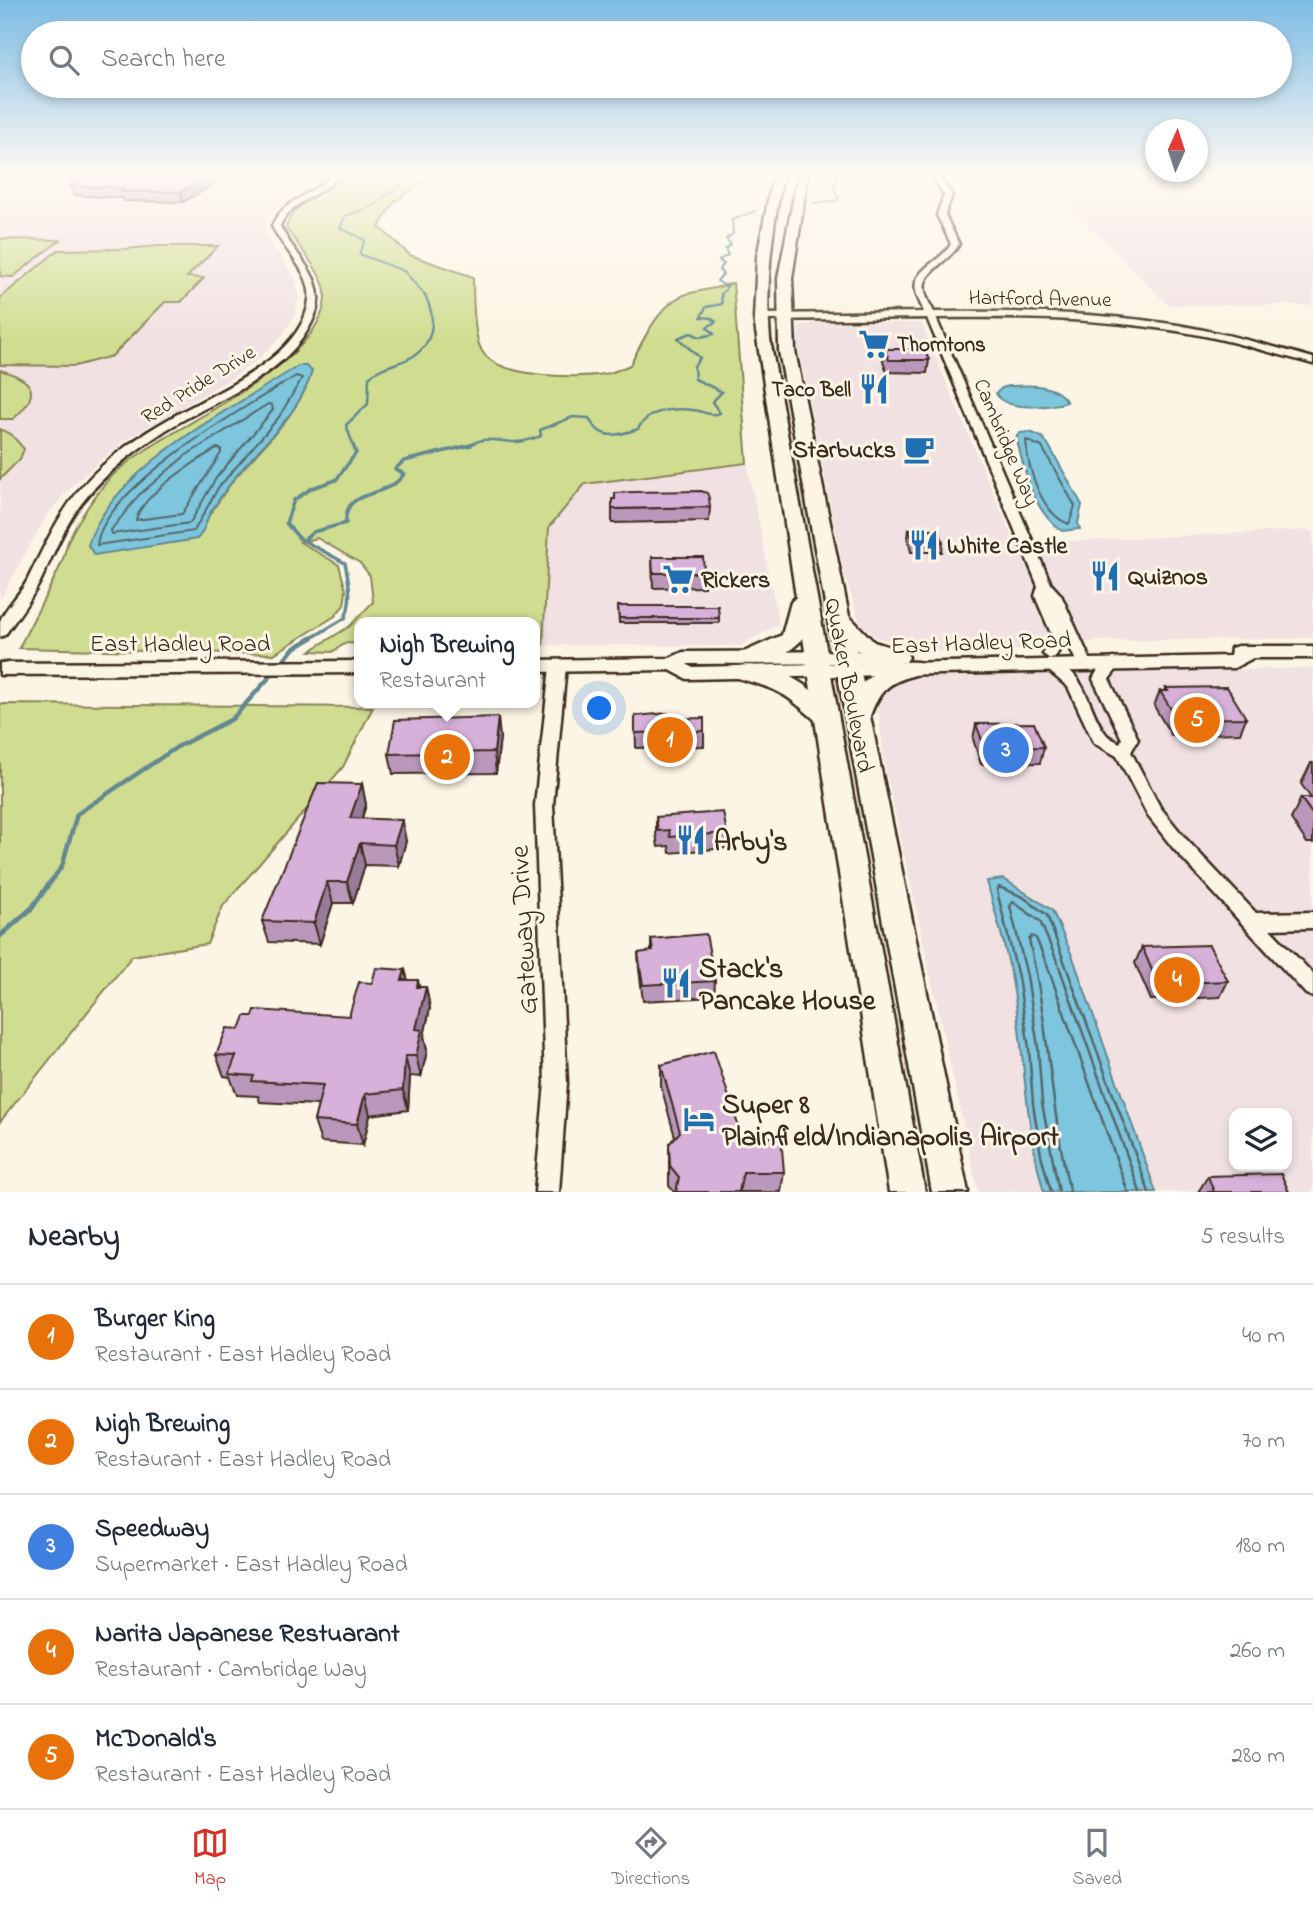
<!DOCTYPE html>
<meta charset="utf-8">
<style>
:root{--surface:#fff;--page:#f2f2f3;--text:#1f2937;--muted:#747a83;--line:#e0e1e3;--accent:#d93025}
body{margin:0;font-family:"Indie Flower",sans-serif;background:var(--page);color:var(--text)}
.controls{position:absolute;right:21px;bottom:21px;display:grid;overflow:hidden;border-radius:14px;box-shadow:0 4px 10px #0003}
.controls button{width:63px;height:63px;display:grid;place-items:center;padding:0;border:0;border-bottom:2px solid var(--line);background:var(--surface);color:var(--text);font:35px sans-serif}
.compass{position:absolute;left:1145px;top:119px;width:63px;height:63px;border-radius:50%;background:var(--surface);box-shadow:0 4px 10px #0003;rotate:3deg}
.you{position:absolute;left:600px;top:709px;width:24px;height:24px;margin:-18px;border:5px solid #fff;border-radius:50%;background:#1a73e8;box-shadow:0 0 0 10px #1a73e833}
.badge{display:grid;place-items:center;width:46px;height:46px;border-radius:50%;background:var(--accent);color:#fff;font-size:23px;font-weight:700}
.pin{position:absolute;translate:-50% -50%;border:4px solid #fff;box-shadow:0 2px 7px #0006}
.popup{position:absolute;left:354px;top:617px;width:186px;height:91px;box-sizing:border-box;display:grid;place-content:center;border-radius:14px;background:var(--surface);filter:drop-shadow(0 2px 5px #0005);font-size:23px;white-space:nowrap;color:var(--muted)}
.popup b{font-size:26px;color:var(--text)}
.popup::after{content:'';position:absolute;left:50%;top:100%;margin-left:-14px;border:14px solid transparent;border-top-color:var(--surface)}
.list{margin:0;padding:0;list-style:none}
h2{display:flex;justify-content:space-between;align-items:center;height:91px;margin:0;padding:0 28px;font-size:30px}
h2 small{font-size:23px;font-weight:400;color:var(--muted)}
.list li{display:grid;grid-template-columns:46px 1fr auto;gap:21px;align-items:center;box-sizing:border-box;height:105px;padding:0 28px;border-top:2px solid var(--line)}
.list b{display:block;font-size:26px;white-space:nowrap}
.list p{margin:0;font-size:23px;white-space:nowrap;color:var(--muted)}
.list em{font-size:23px;font-style:normal;color:var(--muted)}
.icon{flex:none;width:38px;height:38px;fill:none;stroke:currentColor;stroke-width:2;stroke-linecap:round;stroke-linejoin:round}
.map{position:relative;flex:none;width:1313px;height:1192px;overflow:hidden}
.search{position:absolute;background:var(--surface);box-shadow:0 4px 10px #0003;left:21px;right:21px;top:21px;height:77px;display:flex;align-items:center;gap:18px;box-sizing:border-box;padding:0 24px;border-radius:38px;color:var(--muted);font-size:26px}
.sheet{height:616px;background:var(--surface)}
nav{display:flex;justify-content:space-around;align-items:center;box-sizing:border-box;height:98px;border-top:2px solid var(--line);background:var(--surface);font-size:19px;color:var(--muted)}
nav a{display:grid;justify-items:center;gap:4px}
nav .on{color:var(--accent)}
.map>svg:first-child{display:block}
.built{fill:#f1e1e2;fill-rule:evenodd}
.green{fill:#d0dd90;stroke:#868457;stroke-width:2;fill-rule:evenodd}
.water{fill:#7dc6de;stroke:#638891;stroke-width:2}
.lines{fill:none;stroke-linecap:round;stroke-linejoin:round}
.shore-far1{stroke:#55686b;stroke-width:2}
.shore{stroke:#55686b;stroke-width:2.5}
.stream-far4{stroke:#638891;stroke-width:2}
.stream-far3{stroke:#638891;stroke-width:2.5}
.stream-far2{stroke:#638891;stroke-width:3.5}
.stream-far1{stroke:#638891;stroke-width:4.5}
.stream{stroke:#638891;stroke-width:5}
.minor-casing{stroke:#3b2a1e;stroke-width:5}
.tertiary-casing{stroke:#3b2a1e;stroke-width:5}
.primary-casing{stroke:#3b2a1e;stroke-width:5}
.minor{fill:#fcf5e5;fill-rule:evenodd}
.tertiary{fill:#fcf5e5;fill-rule:evenodd}
.primary{fill:#fcf5e5;fill-rule:evenodd}
.wall{fill:#ba98bb;stroke:#3b2a1e;stroke-width:2}
.shaded-wall{fill:#977c99;stroke:#3b2a1e;stroke-width:2}
.building{fill:#d8b1da;stroke:#3b2a1e;stroke-width:2}
.labels{text-anchor:middle;stroke-width:6;stroke-linejoin:round;paint-order:stroke}
.far-street-label{font-size:21px;fill:#3b2a1e;stroke:#fcf5e5}
.far-poi-label{font-size:21px;font-weight:bold;fill:#3b2a1e;stroke:#fcf5e5;text-anchor:start}
.poi-label{font-size:24px;font-weight:bold;fill:#3b2a1e;stroke:#fcf5e5;text-anchor:start}
.street-label{font-size:24px;fill:#3b2a1e;stroke:#fcf5e5}
.near-poi-label{font-size:28px;font-weight:bold;fill:#3b2a1e;stroke:#fcf5e5;text-anchor:start}
.near-street-label{font-size:28px;fill:#3b2a1e;stroke:#fcf5e5}
</style>
<div class="map">
<svg width="1313" height="1192" viewBox="0 0 1313 1192">
<rect width="100%" height="100%" fill="#fcf5e5"/>
<filter id="ink" filterUnits="userSpaceOnUse"><feTurbulence type="fractalNoise" baseFrequency=".0143" numOctaves="2"/><feDisplacementMap in="SourceGraphic" scale="14" xChannelSelector="R" yChannelSelector="G"/><feConvolveMatrix kernelMatrix="1 2 1 2 8 2 1 2 1" color-interpolation-filters="sRGB"/></filter>
<g filter="url(#ink)">
<g class="built">
<polygon points="0,175 324,175 314,185 281,202 266,217 266,235 296,280 299,297 294,317 281,337 258,359 232,378 122,442 76,482 47,514 0,600"/>
<polygon points="1050,175 1313,175 1313,305 1175,305 1166,303 1057,194 1055,190 1059,186"/>
<polygon points="817,322 921,323 1015,544 1307,530 1313,532 1313,638 1099,641 1038,650 923,651 874,636 860,622 845,577 797,342 799,326"/>
<polygon points="747,463 779,624 740,646 543,645 549,527 585,484"/>
<path d="M1313,668V1192H978L885,767L876,692L895,677ZM1234,1113H1287V1166H1234Z"/>
</g>
<g class="green">
<path d="M350,175H433L394,202L379,227L410,255L473,277C473,294 473,337 482,351C498,379 581,379 610,373C616,371 623,368 630,365C642,343 658,305 684,295C699,290 717,289 733,283L747,463L585,484L549,527L543,645L535,643L534,622H360L359,644L346,643L332,652L310,651L350,626L373,602L370,576L360,563L317,538L300,542L339,565L346,591L344,605L335,616L274,654L19,648C33,619 49,591 62,562C65,554 66,545 70,537C78,520 99,489 112,476C161,426 331,368 325,291C323,274 297,244 286,228C293,199 330,192 350,175ZM298,367L312,371C301,412 263,445 236,477C226,489 217,504 208,517L242,402Z"/>
<polygon points="0,239 60,240 13,277 0,276"/>
<polygon points="158,246 218,246 187,277 204,278 181,302 165,302 112,356 75,366 0,365 0,298 58,250 126,249"/>
<path d="M0,370C35,380 42,394 13,419H0Z"/>
<polygon points="0,429 11,434 24,449 20,459 0,479"/>
<polygon points="0,704 373,707 343,767 223,906 207,944 132,956 0,1122"/>
</g>
<g class="water">
<path d="M298,366H306L312,371C300,415 260,445 233,480C225,490 216,503 209,515C205,525 205,530 197,539L94,555L88,545C112,467 232,409 298,366Z"/>
<path d="M1009,386C1029,385 1056,383 1067,402C1051,407 1003,412 996,393L1002,388Z"/>
<path d="M1030,432L1042,437L1048,444L1082,505L1078,523L1080,529L1062,531C1032,511 1025,470 1016,437L1020,433Z"/>
<path d="M1004,879L1052,910L1072,955L1156,1192H1044C1024,1122 1025,1051 1012,980C1006,946 995,914 987,881Z"/>
</g>
<g class="lines">
<g class="shore-far1">
<path d="M296,376L302,378L279,417L218,488L194,531L97,545C103,487 249,405 296,376Z"/>
<polygon points="268,404 272,405 273,410 216,478 190,523 112,534 111,530 139,495 185,456"/>
<path d="M1026,440L1042,447L1075,506L1069,524C1041,514 1027,467 1026,440Z"/>
<path d="M217,448L221,449V453L182,514L136,520C141,495 196,461 217,448Z"/>
</g>
<g class="shore">
<polyline points="1051,1192 1041,1155 1033,1104 1029,1048 1018,977 997,891 999,887 1023,897 1047,915 1149,1192"/>
<polyline points="1059,1192 1042,1103 1038,1047 1027,976 1010,906 1013,902 1040,921 1057,961 1140,1192"/>
<path d="M1070,1192C1050,1109 1049,1023 1029,940L1032,936L1036,938L1047,965L1128,1192"/>
</g>
<g class="stream-far4">
<polyline points="414,175 373,206 345,216 340,228 365,240 359,254 404,271 425,295"/>
<polyline points="813,203 836,201 839,198 834,190 838,175"/>
<polyline points="721,295 727,287 717,281 723,274 719,270 724,264 719,260 728,255 725,249 731,244 726,239 733,234 732,220 755,211"/>
</g>
<g class="stream-far3">
<path d="M354,447L346,425L368,404L369,377C381,366 396,365 410,358C435,345 437,316 424,294"/>
<path d="M468,447C484,435 495,441 513,442C522,443 532,439 541,436L540,430L573,417L589,418C600,441 617,436 638,429C648,410 673,408 693,410C704,411 709,417 720,413L712,402L722,392L695,379L694,366L700,358L678,338L691,333L700,337L714,334L707,327L716,322L712,318L701,317L706,307L722,304L721,294"/>
</g>
<g class="stream-far2">
<path d="M304,540L313,532L346,523C343,487 387,500 404,474L395,469L404,461L471,445"/>
<path d="M310,639L345,618C353,600 349,582 345,563L299,538L286,523L294,500L312,488L336,480L356,453L353,445"/>
</g>
<g class="stream-far1">
<polyline points="282,663 293,649 313,637"/>
<polyline points="50,883 62,866 77,814 177,747 232,719 275,671"/>
</g>
<polyline class="stream" points="0,936 32,908 51,881"/>
<g class="minor-casing">
<g id="minor">
<path d="M332,175H339C322,196 291,200 280,226C294,256 329,279 315,315C291,376 217,398 166,430C132,452 100,477 76,511C61,533 52,558 40,582C30,601 17,618 5,635L0,637C0,632 0,625 0,621C5,608 20,594 27,581C48,538 66,498 102,466C122,448 144,433 167,420C212,393 302,360 309,300C313,273 283,250 272,226C284,198 313,196 332,175Z"/>
<path d="M931,175H938L952,195L945,215L959,244C951,261 920,272 925,291C926,298 931,306 934,312C1015,311 1098,312 1178,325C1224,333 1268,345 1313,358V364C1268,352 1224,338 1177,331C1098,318 1016,317 936,318L1051,584L1061,595L1092,664L1089,667H1079L1066,640L1055,657L1050,659L1043,654L1053,638L1035,596L1038,586L927,318L761,320L756,317L761,314L924,312C922,306 917,298 916,291C911,269 943,261 951,244L937,215L944,195Z"/>
<path d="M1114,658L1122,663L1109,679L1138,739L1131,752L1160,807L1185,838L1256,913L1313,912V928L1270,929L1313,974V997L1306,994L1173,848L1148,816L1117,756L1094,743L1068,687L1043,666L1051,661C1088,671 1087,710 1106,734C1109,738 1115,740 1120,743L1122,739L1093,679C1097,670 1104,661 1114,658Z"/>
<polygon points="558,661 566,666 553,805 567,1083 559,1192 535,1192 545,1083 535,805 550,666"/>
</g>
</g>
<g class="tertiary-casing">
<g id="tertiary">
<path d="M1238,646H1313V658H1253L1234,668L687,679L670,670L534,672V660L670,658L683,652L899,651L906,653L908,657L901,663L1230,656L1231,648ZM867,663L691,667L687,664Z"/>
<polygon points="360,661 360,673 0,675 0,663"/>
</g>
</g>
<g class="primary-casing">
<g id="primary">
<path d="M773,175H783C772,230 765,283 770,339L925,1192H889L815,720C782,690 776,689 734,677L731,672L734,667C758,660 792,675 811,690L803,638C792,653 762,667 744,662L741,657L744,652L782,635L791,602L796,597L754,318L757,257Z"/>
<path d="M798,175H808L792,278L795,351L849,616L874,642L906,652L909,657L906,662L898,664L856,650L863,683C876,669 903,658 922,663L925,668L922,673C892,681 881,686 870,716L968,1192H932L779,351L778,278Z"/>
</g>
</g>
<use href="#minor" class="minor"/>
<use href="#tertiary" class="tertiary"/>
<use href="#primary" class="primary"/>
</g>
<g class="wall">
<polygon points="70,175 224,175 208,188 183,202 124,201 123,198 74,195 71,186 77,182 72,182"/>
<polygon points="885,349 929,360 927,373 887,372 883,361"/>
<polygon points="710,507 709,521 612,523 612,509"/>
<polygon points="909,529 943,542 942,552 911,552 908,539"/>
<polygon points="652,557 704,573 704,587 653,588"/>
<polygon points="618,606 719,618 719,623 619,623"/>
<polygon points="1166,688 1246,718 1240,733 1171,735 1154,706 1160,691 1165,691"/>
<polygon points="635,716 668,719 704,731 704,746 636,748"/>
<polygon points="976,724 1044,747 1040,763 981,764 973,739"/>
<polygon points="500,737 496,773 393,774 389,754"/>
<polygon points="1311,763 1313,763 1313,815 1311,798 1301,784"/>
<polygon points="362,784 366,805 362,818 406,841 399,866 365,865 353,903 333,903 320,944 269,942 262,921"/>
<polygon points="1301,798 1313,815 1313,843 1307,843 1291,819"/>
<polygon points="656,817 727,833 726,848 670,853 669,846 658,847 656,833"/>
<polygon points="651,939 715,981 714,997 643,1001 639,969 638,953 651,952"/>
<polygon points="1142,947 1228,981 1220,997 1151,1000 1135,963"/>
<polygon points="405,970 408,980 419,987 426,987 430,1008 424,1036 427,1051 421,1077 410,1076 408,1110 370,1115 363,1145 321,1142 314,1121 318,1105 260,1102 258,1096 237,1095 230,1077 224,1076 216,1055 253,1016 349,1016 372,983"/>
<polygon points="661,1065 742,1137 784,1172 781,1192 674,1192 669,1186 669,1144 675,1137 661,1086"/>
<polygon points="1208,1176 1289,1192 1198,1192"/>
</g>
<g class="shaded-wall">
<polygon points="210,175 224,175 208,188 183,202 181,192"/>
<polygon points="498,717 500,737 496,773 494,752"/>
<polygon points="362,784 366,805 355,839 350,818"/>
<polygon points="402,820 406,841 399,866 394,845"/>
<polygon points="360,843 365,865 353,903 347,882"/>
<polygon points="327,882 333,903 320,944 314,923"/>
<polygon points="405,970 410,991 402,980"/>
<polygon points="418,980 422,1001 426,987 430,1008 424,1036 427,1051 421,1077 416,1056 416,1029 417,987"/>
<polygon points="405,1056 410,1076 408,1110 403,1090"/>
<polygon points="365,1094 370,1115 363,1145 357,1124"/>
</g>
<g class="building">
<polygon points="90,175 210,175 206,179 181,192 121,192 124,188 71,186"/>
<polygon points="885,349 924,349 929,360 889,360"/>
<polygon points="701,491 707,493 709,498 710,507 612,509 612,499 615,499 615,493 634,492"/>
<polygon points="909,529 939,529 943,542 913,542"/>
<polygon points="652,557 703,557 704,573 653,573"/>
<polygon points="618,606 718,606 719,618 619,618"/>
<polygon points="1227,687 1246,718 1177,719 1160,691 1168,691 1166,688"/>
<polygon points="668,713 668,719 704,718 704,731 635,733 635,716"/>
<polygon points="498,717 494,752 389,754 395,720"/>
<polygon points="1034,723 1044,747 985,748 976,724"/>
<polygon points="318,783 362,784 350,818 402,820 394,845 360,843 347,882 327,882 314,923 262,921"/>
<polygon points="1301,798 1313,798 1313,815"/>
<polygon points="723,812 727,833 670,837 669,830 658,831 656,817"/>
<polygon points="706,934 715,981 643,985 638,953 653,951 651,939"/>
<polygon points="1209,945 1228,981 1158,984 1142,947"/>
<polygon points="376,968 405,970 402,980 418,980 417,987 426,987 416,1029 422,1030 416,1056 405,1056 403,1090 365,1094 357,1124 314,1121 323,1085 252,1081 254,1076 229,1074 236,1056 216,1055 227,1028 240,1029 245,1016 253,1016 255,1010 349,1016 359,982 372,983"/>
<polygon points="714,1051 742,1137 781,1137 784,1172 743,1172 739,1192 676,1192 679,1177 670,1166 669,1144 680,1132 661,1065"/>
<polygon points="1281,1174 1289,1192 1214,1192 1208,1176"/>
</g>
</g>
<linearGradient id="sky" x2="0" y2="1"><stop stop-color="#7dbbe4"/><stop offset="0.51" stop-color="#fefaf3"/><stop offset="1" stop-color="#fefaf3" stop-opacity="0"/></linearGradient>
<rect width="1313" height="342" fill="url(#sky)"/>
<defs>
<g id="supermarket-bare" transform="scale(2.415)"><path d="M-6-5.5h2.5l.6 2H6L4.5 2H-2.5L-4.4-4H-6ZM-1.5 3.2a1.3 1.3 0 1 0 .1 0ZM3 3.2a1.3 1.3 0 1 0 .1 0Z" fill="#1f6fb2" stroke="#fcf5e5" stroke-width="2.5" paint-order="stroke"/></g>
<g id="restaurant-bare" transform="scale(2.415)"><path d="M-5-6h1v4h1v-4h1v4h1v-4h1v5L-1.5 .5V6h-2V.5L-5-1ZM5-6V6H3V1.5H1.5Q1.5-4 5-6Z" fill="#1f6fb2" stroke="#fcf5e5" stroke-width="2.5" paint-order="stroke"/></g>
<g id="cafe-bare" transform="scale(2.415)"><path d="M-5.5-4.5H6V0H3Q3 3.5 0 3.5H-2.5Q-5.5 3.5-5.5 0ZM3-3.2v2h1.7v-2ZM-6 4.5H4V6H-6Z" fill="#1f6fb2" stroke="#fcf5e5" stroke-width="2.5" paint-order="stroke"/></g>
<g id="hotel-bare" transform="scale(2.415)"><path d="M-6-4.5h1.5V1H6V5H4.5V3h-9V5H-6ZM-4 0a1.8 1.8 0 1 1 3.6 0ZM.5 0V-2.5h3Q6-2.5 6 0Z" fill="#1f6fb2" stroke="#fcf5e5" stroke-width="2.5" paint-order="stroke"/></g>
</defs>
<g fill-rule="evenodd">
<use href="#supermarket-bare" x="874" y="344"/>
<use href="#restaurant-bare" x="874" y="389"/>
<use href="#cafe-bare" x="919" y="449"/>
<use href="#restaurant-bare" x="924" y="545"/>
<use href="#restaurant-bare" x="1105" y="576"/>
<use href="#supermarket-bare" x="678" y="579"/>
<use href="#restaurant-bare" x="691" y="840"/>
<use href="#restaurant-bare" x="676" y="983"/>
<use href="#hotel-bare" x="699" y="1119"/>
</g>
<g class="labels">
<g class="far-street-label">
<text transform="translate(1040 298) rotate(1)" y="7">Hartford Avenue</text>
<text transform="translate(198 384) rotate(-32)" y="7">Red Pride Drive</text>
<text transform="translate(1007 442) rotate(67)" y="7">Cambridge Way</text>
</g>
<g class="far-poi-label">
<text x="897" y="351">Thorntons</text>
<text x="851" y="396" text-anchor="end">Taco Bell</text>
</g>
<g class="poi-label">
<text x="896" y="457" text-anchor="end">Starbucks</text>
<text x="947" y="553">White Castle</text>
<text x="1128" y="584">Quiznos</text>
<text x="701" y="587">Rickers</text>
</g>
<g class="street-label">
<text transform="translate(981 642) rotate(-2)" y="8">East Hadley Road</text>
<text x="180" y="651">East Hadley Road</text>
<text transform="translate(850 685) rotate(79)" y="8">Quaker Boulevard</text>
</g>
<g class="near-poi-label">
<text x="714" y="850">Arby's</text>
<text x="699" y="977">Stack's<tspan x="699" dy="32">Pancake House</tspan></text>
<text x="722" y="1113">Super 8<tspan x="722" dy="32">Plainfield/Indianapolis Airport</tspan></text>
</g>
<g class="near-street-label">
<text transform="translate(522 930) rotate(-93)" y="10">Gateway Drive</text>
</g>
</g>
</svg>
<div class="controls">
<button><svg class="icon" aria-label="layers" viewBox="0 0 24 24"><path d="M12 4l9 5-9 5-9-5zM3 14l9 5 9-5"/></svg></button>
</div>
<svg class="compass" viewBox="-18 -18 36 36"><path d="M0-13l5 13h-10z" fill="#e53935"/><path d="M0 13l5-13h-10z" fill="#747a83"/></svg>
<div class="you"></div>
<div class="pin badge" style="left:670px;top:740px;background:#e8710a">1</div>
<div class="pin badge" style="left:447px;top:757px;background:#e8710a">2</div>
<div class="popup"><b>Nigh Brewing</b>Restaurant</div>
<div class="pin badge" style="left:1006px;top:750px;background:#3f7fe0">3</div>
<div class="pin badge" style="left:1177px;top:980px;background:#e8710a">4</div>
<div class="pin badge" style="left:1197px;top:720px;background:#e8710a">5</div>
<div class="search"><svg class="icon" aria-label="search" viewBox="0 0 24 24"><circle cx="10" cy="10" r="6"/><path d="M15 15l6 6"/></svg>Search here</div>
</div>
<section class="sheet">
<h2>Nearby<small>5 results</small></h2>
<ul class="list">
<li><span class="badge" style="background:#e8710a">1</span><div><b>Burger King</b><p>Restaurant · East Hadley Road</p></div><em>40 m</em></li>
<li><span class="badge" style="background:#e8710a">2</span><div><b>Nigh Brewing</b><p>Restaurant · East Hadley Road</p></div><em>70 m</em></li>
<li><span class="badge" style="background:#3f7fe0">3</span><div><b>Speedway</b><p>Supermarket · East Hadley Road</p></div><em>180 m</em></li>
<li><span class="badge" style="background:#e8710a">4</span><div><b>Narita Japanese Restuarant</b><p>Restaurant · Cambridge Way</p></div><em>260 m</em></li>
<li><span class="badge" style="background:#e8710a">5</span><div><b>McDonald's</b><p>Restaurant · East Hadley Road</p></div><em>280 m</em></li>
</ul>
</section>
<nav>
<a class="on"><svg class="icon" aria-label="map" viewBox="0 0 24 24"><path d="M3 6l6-2 6 2 6-2v14l-6 2-6-2-6 2zM9 4v14M15 6v14"/></svg>Map</a>
<a><svg class="icon" aria-label="directions" viewBox="0 0 24 24"><path d="M12 3l9 9-9 9-9-9zM9 14v-3h6M13 9l2 2-2 2"/></svg>Directions</a>
<a><svg class="icon" aria-label="saved" viewBox="0 0 24 24"><path d="M7 4h10v16l-5-4-5 4z"/></svg>Saved</a>
</nav>
